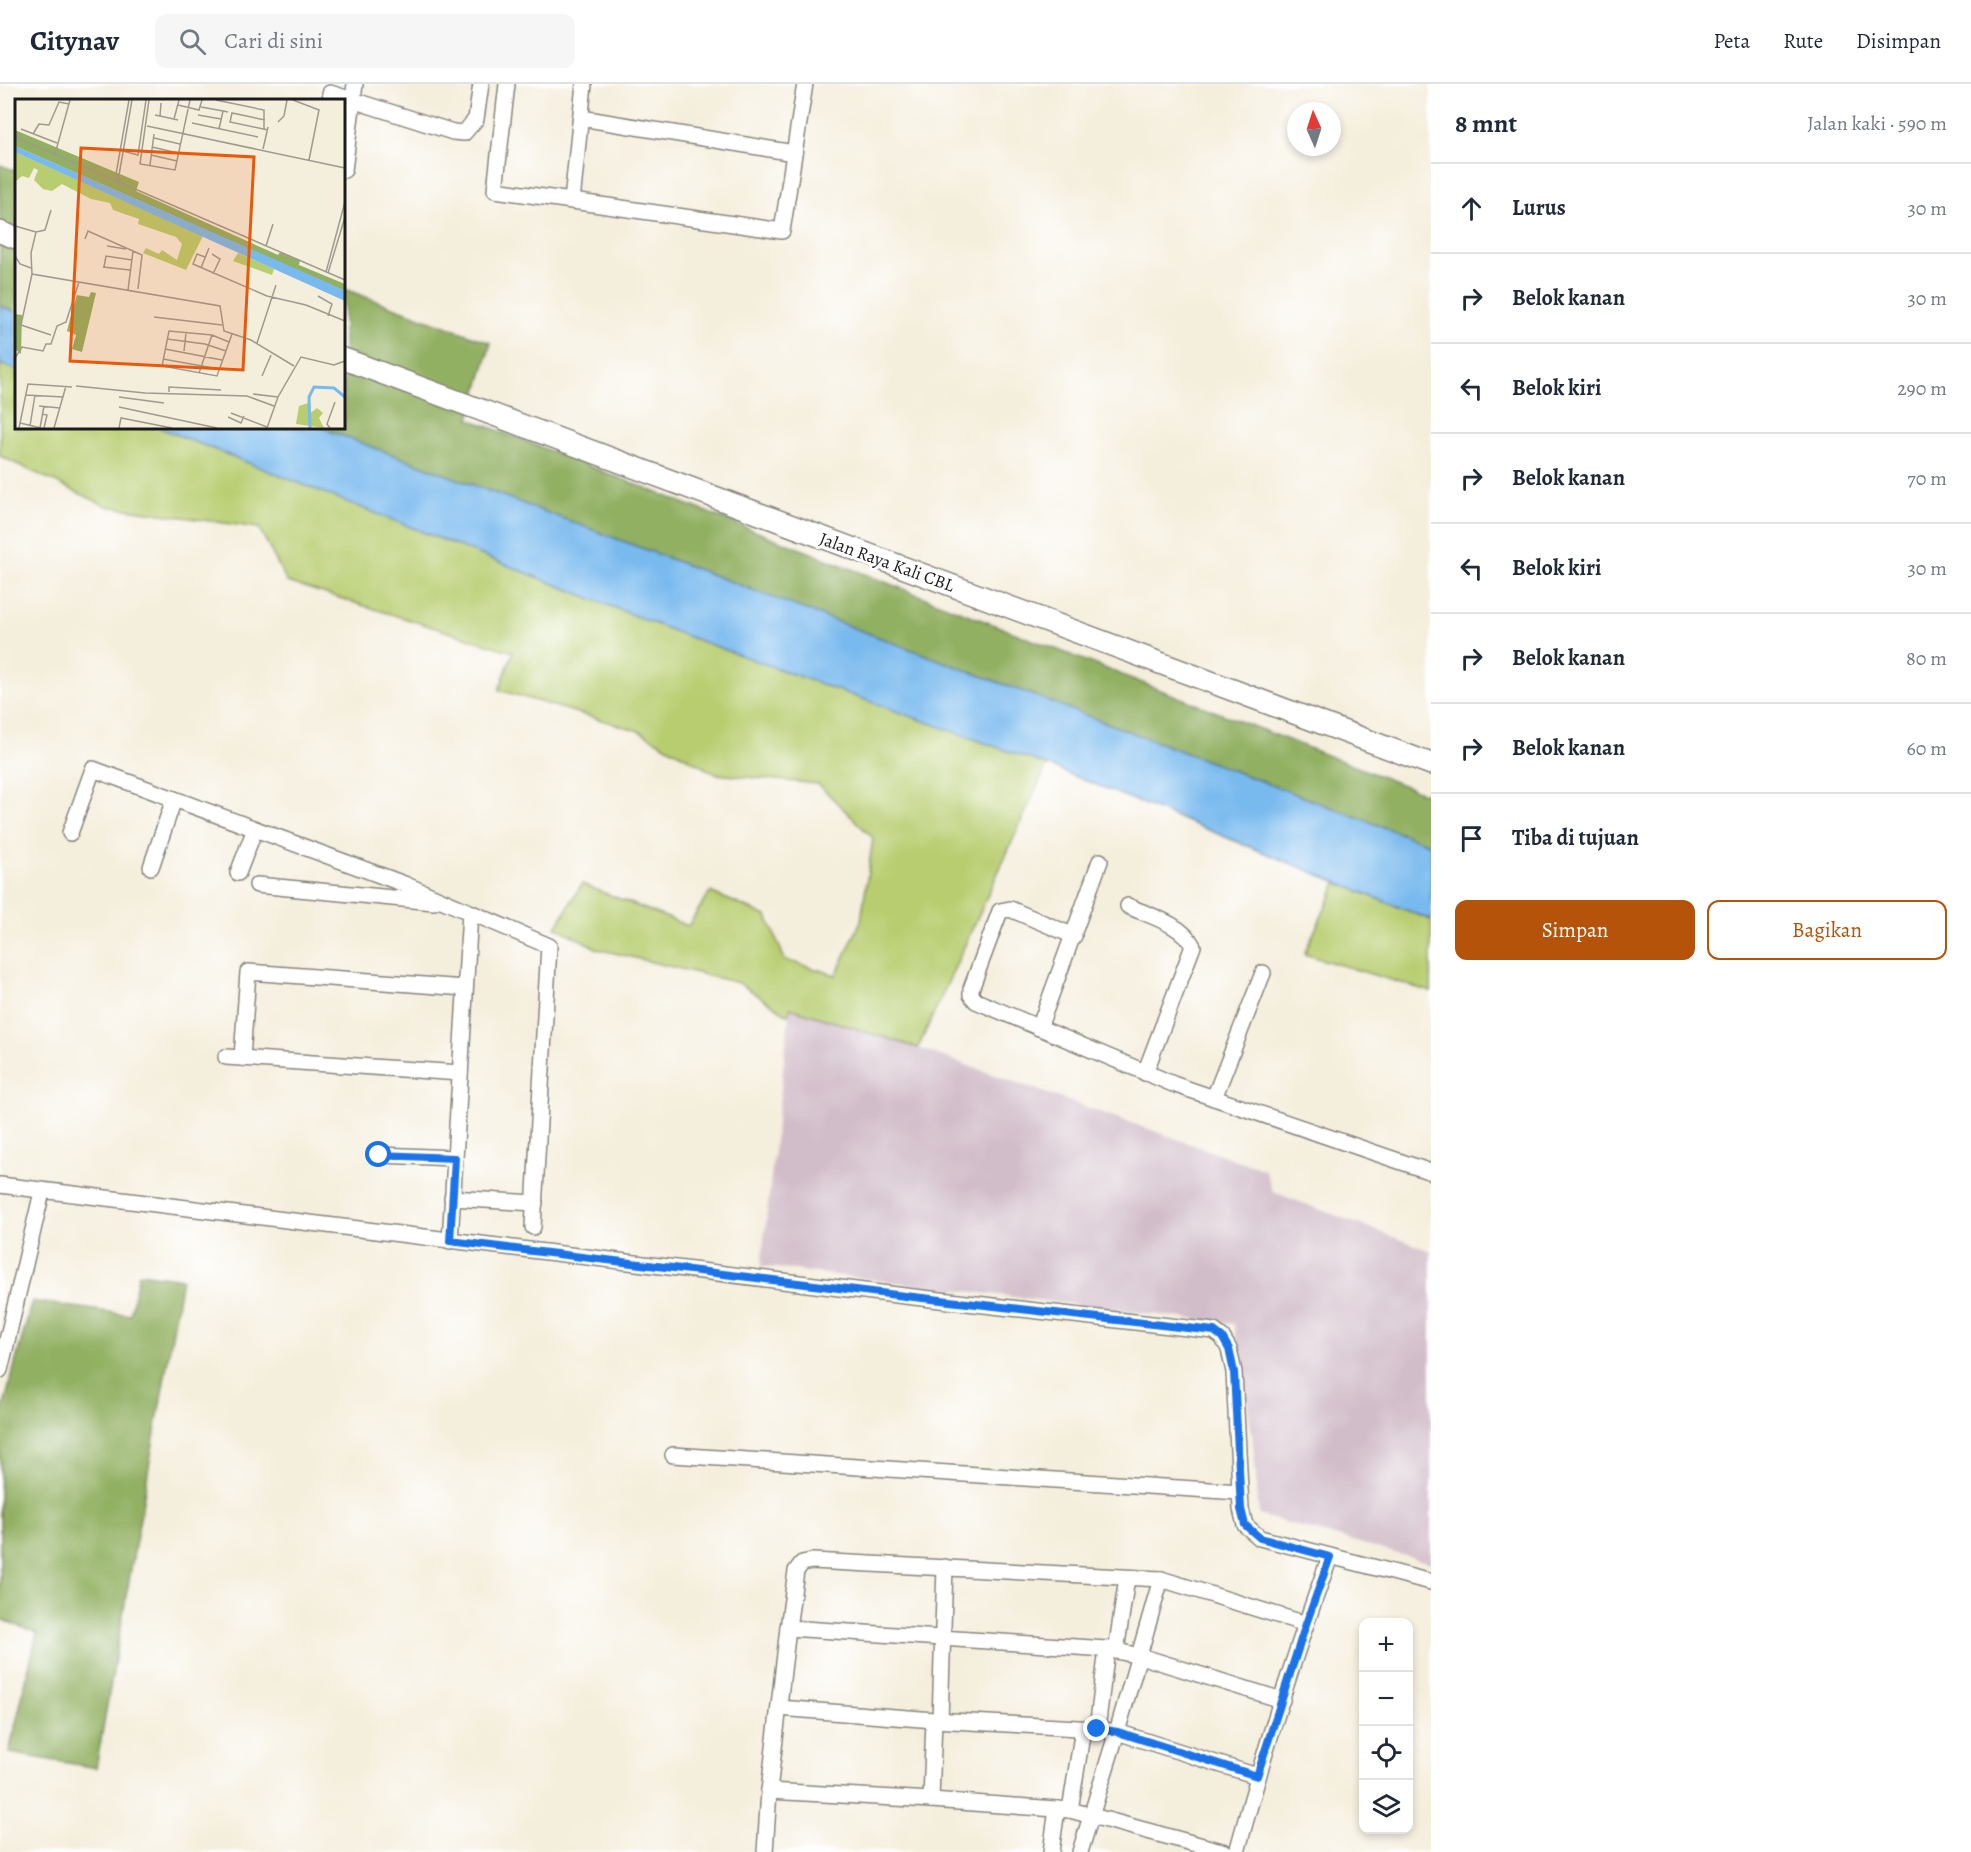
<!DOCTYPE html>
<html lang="id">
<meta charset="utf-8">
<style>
:root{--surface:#fff;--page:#f6f6f7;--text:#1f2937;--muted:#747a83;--line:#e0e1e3;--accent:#b45309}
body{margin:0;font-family:Alegreya,serif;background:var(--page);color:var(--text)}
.controls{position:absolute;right:18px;bottom:18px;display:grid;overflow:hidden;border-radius:12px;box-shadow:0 3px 9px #0003}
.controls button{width:54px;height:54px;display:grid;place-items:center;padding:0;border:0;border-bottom:2px solid var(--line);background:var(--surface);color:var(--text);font:30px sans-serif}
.compass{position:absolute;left:1287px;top:18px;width:54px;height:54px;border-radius:50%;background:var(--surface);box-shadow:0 3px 9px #0003;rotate:357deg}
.stop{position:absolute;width:18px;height:18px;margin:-14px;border:4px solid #1a73e8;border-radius:50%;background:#fff}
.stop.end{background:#1a73e8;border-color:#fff;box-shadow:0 2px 6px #0008}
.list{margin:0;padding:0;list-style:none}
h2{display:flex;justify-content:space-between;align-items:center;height:78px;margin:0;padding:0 24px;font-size:26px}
h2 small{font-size:20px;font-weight:400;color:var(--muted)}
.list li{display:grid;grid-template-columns:39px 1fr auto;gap:18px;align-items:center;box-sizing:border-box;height:90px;padding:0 24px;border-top:2px solid var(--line)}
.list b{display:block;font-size:22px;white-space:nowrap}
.list em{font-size:20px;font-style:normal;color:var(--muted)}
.actions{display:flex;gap:12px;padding:18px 24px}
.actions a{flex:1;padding:14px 0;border:2px solid var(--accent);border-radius:12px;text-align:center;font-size:21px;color:var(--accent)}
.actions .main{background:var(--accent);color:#fff}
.icon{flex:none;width:33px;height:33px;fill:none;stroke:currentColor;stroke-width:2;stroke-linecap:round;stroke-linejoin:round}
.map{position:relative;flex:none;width:1431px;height:1768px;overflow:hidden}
header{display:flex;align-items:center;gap:36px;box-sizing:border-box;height:84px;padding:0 30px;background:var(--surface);border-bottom:2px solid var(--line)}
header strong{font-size:28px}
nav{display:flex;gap:33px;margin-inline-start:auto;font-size:21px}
.search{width:420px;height:54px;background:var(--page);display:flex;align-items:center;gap:15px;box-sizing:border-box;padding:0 21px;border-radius:12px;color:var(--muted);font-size:22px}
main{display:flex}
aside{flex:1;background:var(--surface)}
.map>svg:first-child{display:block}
.industrial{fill:#d1bdc9}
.green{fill:#b8cd70;stroke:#6a7446;stroke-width:1.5}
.forest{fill:#92b062;stroke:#57663f;stroke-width:1.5}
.water{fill:#79baee;stroke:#4a6b85;stroke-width:1.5}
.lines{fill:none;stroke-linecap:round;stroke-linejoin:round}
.minor-casing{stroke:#88857c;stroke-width:18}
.secondary-casing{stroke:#88857c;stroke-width:24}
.minor{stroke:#fff;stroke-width:15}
.secondary{stroke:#fff;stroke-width:21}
.route{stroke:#1a73e8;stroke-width:8}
.labels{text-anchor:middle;stroke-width:6;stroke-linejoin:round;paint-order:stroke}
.street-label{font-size:18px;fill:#1c1c1c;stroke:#fff}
.inset-river{fill:none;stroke:#79baee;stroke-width:3}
.inset-road{fill:none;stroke:#9e9a8f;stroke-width:1.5}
.view{fill:#e8590c;fill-opacity:0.15;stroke:#e8590c;stroke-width:3}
.inset-edge{fill:none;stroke:#1c1c1c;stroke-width:3}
</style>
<header>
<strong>Citynav</strong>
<div class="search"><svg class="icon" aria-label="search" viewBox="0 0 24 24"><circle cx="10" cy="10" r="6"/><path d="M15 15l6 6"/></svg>Cari di sini</div>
<nav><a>Peta</a><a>Rute</a><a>Disimpan</a></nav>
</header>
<main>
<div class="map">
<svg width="1431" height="1768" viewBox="0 0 1431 1768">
<rect width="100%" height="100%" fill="#fff"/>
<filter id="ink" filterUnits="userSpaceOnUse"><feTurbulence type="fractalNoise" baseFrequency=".0167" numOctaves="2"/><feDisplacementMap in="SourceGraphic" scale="12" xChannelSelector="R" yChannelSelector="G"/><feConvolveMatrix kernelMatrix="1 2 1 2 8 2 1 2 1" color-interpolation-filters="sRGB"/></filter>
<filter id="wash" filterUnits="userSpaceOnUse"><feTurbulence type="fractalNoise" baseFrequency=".008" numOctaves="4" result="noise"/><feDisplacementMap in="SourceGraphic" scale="24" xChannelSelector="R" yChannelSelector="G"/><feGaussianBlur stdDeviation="1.35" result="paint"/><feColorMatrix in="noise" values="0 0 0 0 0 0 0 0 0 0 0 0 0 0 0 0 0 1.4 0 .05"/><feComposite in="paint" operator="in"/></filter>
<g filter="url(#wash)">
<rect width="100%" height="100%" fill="#f4eedc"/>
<polygon class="industrial" points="790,924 918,964 1265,1086 1273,1108 1431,1167 1431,1479 1259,1431 1253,1356 1234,1240 761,1182"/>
<g class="green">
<polygon points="0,280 16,286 16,344 160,344 681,550 1047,681 918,964 790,924 788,931 739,899 598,865 556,843 582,800 688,842 710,808 767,832 785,876 836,891 861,837 873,754 818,700 716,690 639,647 499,606 513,568 287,498 259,444 106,422 0,372"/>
<polygon points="1337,799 1431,836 1431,908 1304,870"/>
</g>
<g class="forest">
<polygon points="0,81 16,87 16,228 0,222"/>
<polygon points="344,205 491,259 469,335 1431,712 1431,761 322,344 344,344"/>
<polygon points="139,1189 182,1195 96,1684 9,1669 37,1549 0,1535 0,1336 32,1217 130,1231"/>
</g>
<g class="water">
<polygon points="0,222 16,228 16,286 0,280"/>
<polygon points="160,344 322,344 1431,761 1431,836 1047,681 681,550"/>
</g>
</g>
<g filter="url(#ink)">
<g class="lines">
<g class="minor-casing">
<g id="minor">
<polyline points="507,0 495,106 782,147 805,0"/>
<polyline points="330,9 453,48 464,49 476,35 481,0"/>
<polyline points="581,34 794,69"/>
<polyline points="344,86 355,0"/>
<polyline points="572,117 584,0"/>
<polyline points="70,749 93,685 404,800 549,862 533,1143"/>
<polyline points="151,783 174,715"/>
<polyline points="238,789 255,745"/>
<polyline points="257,801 434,818"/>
<path d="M1128,822C1150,832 1182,840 1193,862L1145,989"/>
<polyline points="1074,852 1010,825 1000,827 971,905 971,911 976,917 1173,1000 1431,1088"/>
<polyline points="1039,944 1100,777"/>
<polyline points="226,973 460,989"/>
<polyline points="242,974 248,888 465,904"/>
<polyline points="1214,1014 1263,889"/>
<polyline points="379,1071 455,1074"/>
<polyline points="0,1101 905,1212 1214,1247 1222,1253 1229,1265 1234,1288 1241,1425 1245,1441 1260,1454 1431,1498"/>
<polyline points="452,1114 535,1119"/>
<polyline points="450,1157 470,829"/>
<polyline points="0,1286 42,1108"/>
<polyline points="673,1371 1240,1408"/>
<polyline points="788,1544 1107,1565 1140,1572 1282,1616"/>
<polyline points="1116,1567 1127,1494"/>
<polyline points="779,1624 934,1636 1097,1645 1117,1648 1257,1692"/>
<polyline points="940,1636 945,1483"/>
<polyline points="1097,1645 1107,1565"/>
<polyline points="769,1707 931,1716 1070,1726 1225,1768"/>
<polyline points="931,1716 934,1636"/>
<polyline points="1070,1726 1083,1645"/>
<polyline points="765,1768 769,1707 788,1544 796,1487 802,1479 812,1477 1161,1495 1306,1540"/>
<polyline points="1051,1768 1057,1725"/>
<polyline points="1080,1768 1117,1648 1161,1495"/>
<path d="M1237,1768C1264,1669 1294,1569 1330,1473"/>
</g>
</g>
<g class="secondary-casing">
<g id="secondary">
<polyline points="0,148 16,154"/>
<polyline points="344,275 1431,680"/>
</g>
</g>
<use href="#minor" class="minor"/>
<use href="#secondary" class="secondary"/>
</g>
</g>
<g class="lines" filter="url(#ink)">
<polyline class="route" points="379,1071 455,1074 450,1157 905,1212 1214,1247 1222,1253 1229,1265 1234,1288 1241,1425 1245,1441 1260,1454 1330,1473 1306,1540 1257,1692 1118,1648 1097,1645"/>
</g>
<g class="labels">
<g class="street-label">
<text transform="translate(887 478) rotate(20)" y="6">Jalan Raya Kali CBL</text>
</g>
</g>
<g transform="translate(15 15)">
<rect width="330" height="330" fill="#f4eedc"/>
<path d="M0,53L188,137L171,171L128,154L131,149L144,155L147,151L162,161L167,145L161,138L123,125L124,120L98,111L95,104L76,100L47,85L37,92L28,90L19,81L23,71L19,69L14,79L7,77L0,83ZM223,154L259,170L257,176L218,162ZM293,304L294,315L302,309L308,314L304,319L309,329L281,325L284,307Z" fill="#b8cd70"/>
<path d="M0,31L124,83L121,92L263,156L265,153L285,161L284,166L330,185V192L0,47ZM76,193L81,194L67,253L57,250L61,236L52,232L55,220L62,196L74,198ZM0,215L7,216L6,255L1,251Z" fill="#92b062"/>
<path d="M0,47L311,183L330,192V202L0,53Z" fill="#79baee"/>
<path class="inset-river" d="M295,329L294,298L299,288L319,289L330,298"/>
<path class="inset-road" d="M134,1L125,65L160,71L175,1M201,1L249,11V30M278,1L304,11L294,61M163,6L184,11L187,1M186,8L208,12M140,16L145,17L146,4M183,16L206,20M145,17L163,21M159,20L164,1M250,21L217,14L215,23L253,31M263,23L269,17L272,1M177,24L243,38M132,27L330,69M6,30L42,44M204,30L208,12L213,13M18,35L24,25L34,26L44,3L54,5M0,38L330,181M139,39L165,45M137,48L163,54M248,50L253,28M108,52L123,56L131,1M40,55L55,1M136,56L162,62M135,66L139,35M100,81L114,1M103,82L117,1M0,127L21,133L16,154L17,175L205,207L209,232L236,241L279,267M21,133L30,131L36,111M70,140L73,132L127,156L123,190M92,147L111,150M251,147L258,125M197,155L205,160L198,175M0,157L5,165L16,169M190,158L182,155L178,165L252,197L291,206L330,222M88,168L115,171M89,168L91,157L117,161M186,169L194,149M311,173L330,103M313,174L330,118M113,191L118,152M303,197L317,205L313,217M139,218L207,226M0,224L6,226L17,175M6,226L36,236M152,240L190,245L211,252M214,243L197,236L154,232L147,267L202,277L217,235M242,244L261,186M150,250L207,261M169,252L171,234M0,259L7,248L28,252L31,245H36L42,227L51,223L64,183M148,260L204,270M184,274L197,236M247,277L256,256M61,287L130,294L232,297L259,307M154,293V288L206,291M238,295L263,298M11,296L48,298M104,298L149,304M24,307L45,309M104,308L202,329M216,314L252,328M27,315L32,316L29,329M213,318L226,324L229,317M5,324L26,329M15,327L20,296M4,329L13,285L57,288M25,329L29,307M39,329L51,287M104,329L106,319L157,329M252,329L263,298L286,258L319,266L330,262M315,329L312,325L320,303"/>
<path class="view" d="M66,49L239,58L228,271L55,262Z"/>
<rect width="330" height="330" class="inset-edge"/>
</g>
</svg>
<div class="controls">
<button>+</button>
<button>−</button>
<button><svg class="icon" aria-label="locate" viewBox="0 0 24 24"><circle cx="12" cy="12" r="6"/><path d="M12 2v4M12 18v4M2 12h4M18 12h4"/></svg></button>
<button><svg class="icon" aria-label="layers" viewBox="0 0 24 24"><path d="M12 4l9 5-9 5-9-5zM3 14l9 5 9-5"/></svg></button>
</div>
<svg class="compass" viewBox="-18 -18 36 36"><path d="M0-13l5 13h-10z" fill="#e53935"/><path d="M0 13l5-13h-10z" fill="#747a83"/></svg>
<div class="stop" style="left:379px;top:1071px"></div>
<div class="stop end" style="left:1097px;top:1645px"></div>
</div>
<aside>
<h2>8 mnt<small>Jalan kaki · 590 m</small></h2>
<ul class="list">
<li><svg class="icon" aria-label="ahead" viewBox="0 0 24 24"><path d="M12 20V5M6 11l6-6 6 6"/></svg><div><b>Lurus</b></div><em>30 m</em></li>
<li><svg class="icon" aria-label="right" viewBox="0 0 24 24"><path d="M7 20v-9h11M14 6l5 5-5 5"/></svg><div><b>Belok kanan</b></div><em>30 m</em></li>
<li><svg class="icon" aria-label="left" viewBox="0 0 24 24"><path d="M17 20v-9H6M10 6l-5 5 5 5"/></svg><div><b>Belok kiri</b></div><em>290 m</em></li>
<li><svg class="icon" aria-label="right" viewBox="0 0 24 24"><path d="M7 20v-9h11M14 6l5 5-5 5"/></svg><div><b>Belok kanan</b></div><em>70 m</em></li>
<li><svg class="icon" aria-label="left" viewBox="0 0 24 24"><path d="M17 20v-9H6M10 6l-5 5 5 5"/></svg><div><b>Belok kiri</b></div><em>30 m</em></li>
<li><svg class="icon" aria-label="right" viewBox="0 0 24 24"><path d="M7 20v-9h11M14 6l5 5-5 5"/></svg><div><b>Belok kanan</b></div><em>80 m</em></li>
<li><svg class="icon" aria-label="right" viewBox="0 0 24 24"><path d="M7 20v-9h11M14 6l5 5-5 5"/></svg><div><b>Belok kanan</b></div><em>60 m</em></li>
<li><svg class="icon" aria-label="arrive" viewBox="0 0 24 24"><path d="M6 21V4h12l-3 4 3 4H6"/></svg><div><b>Tiba di tujuan</b></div></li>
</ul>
<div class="actions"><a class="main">Simpan</a><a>Bagikan</a></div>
</aside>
</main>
